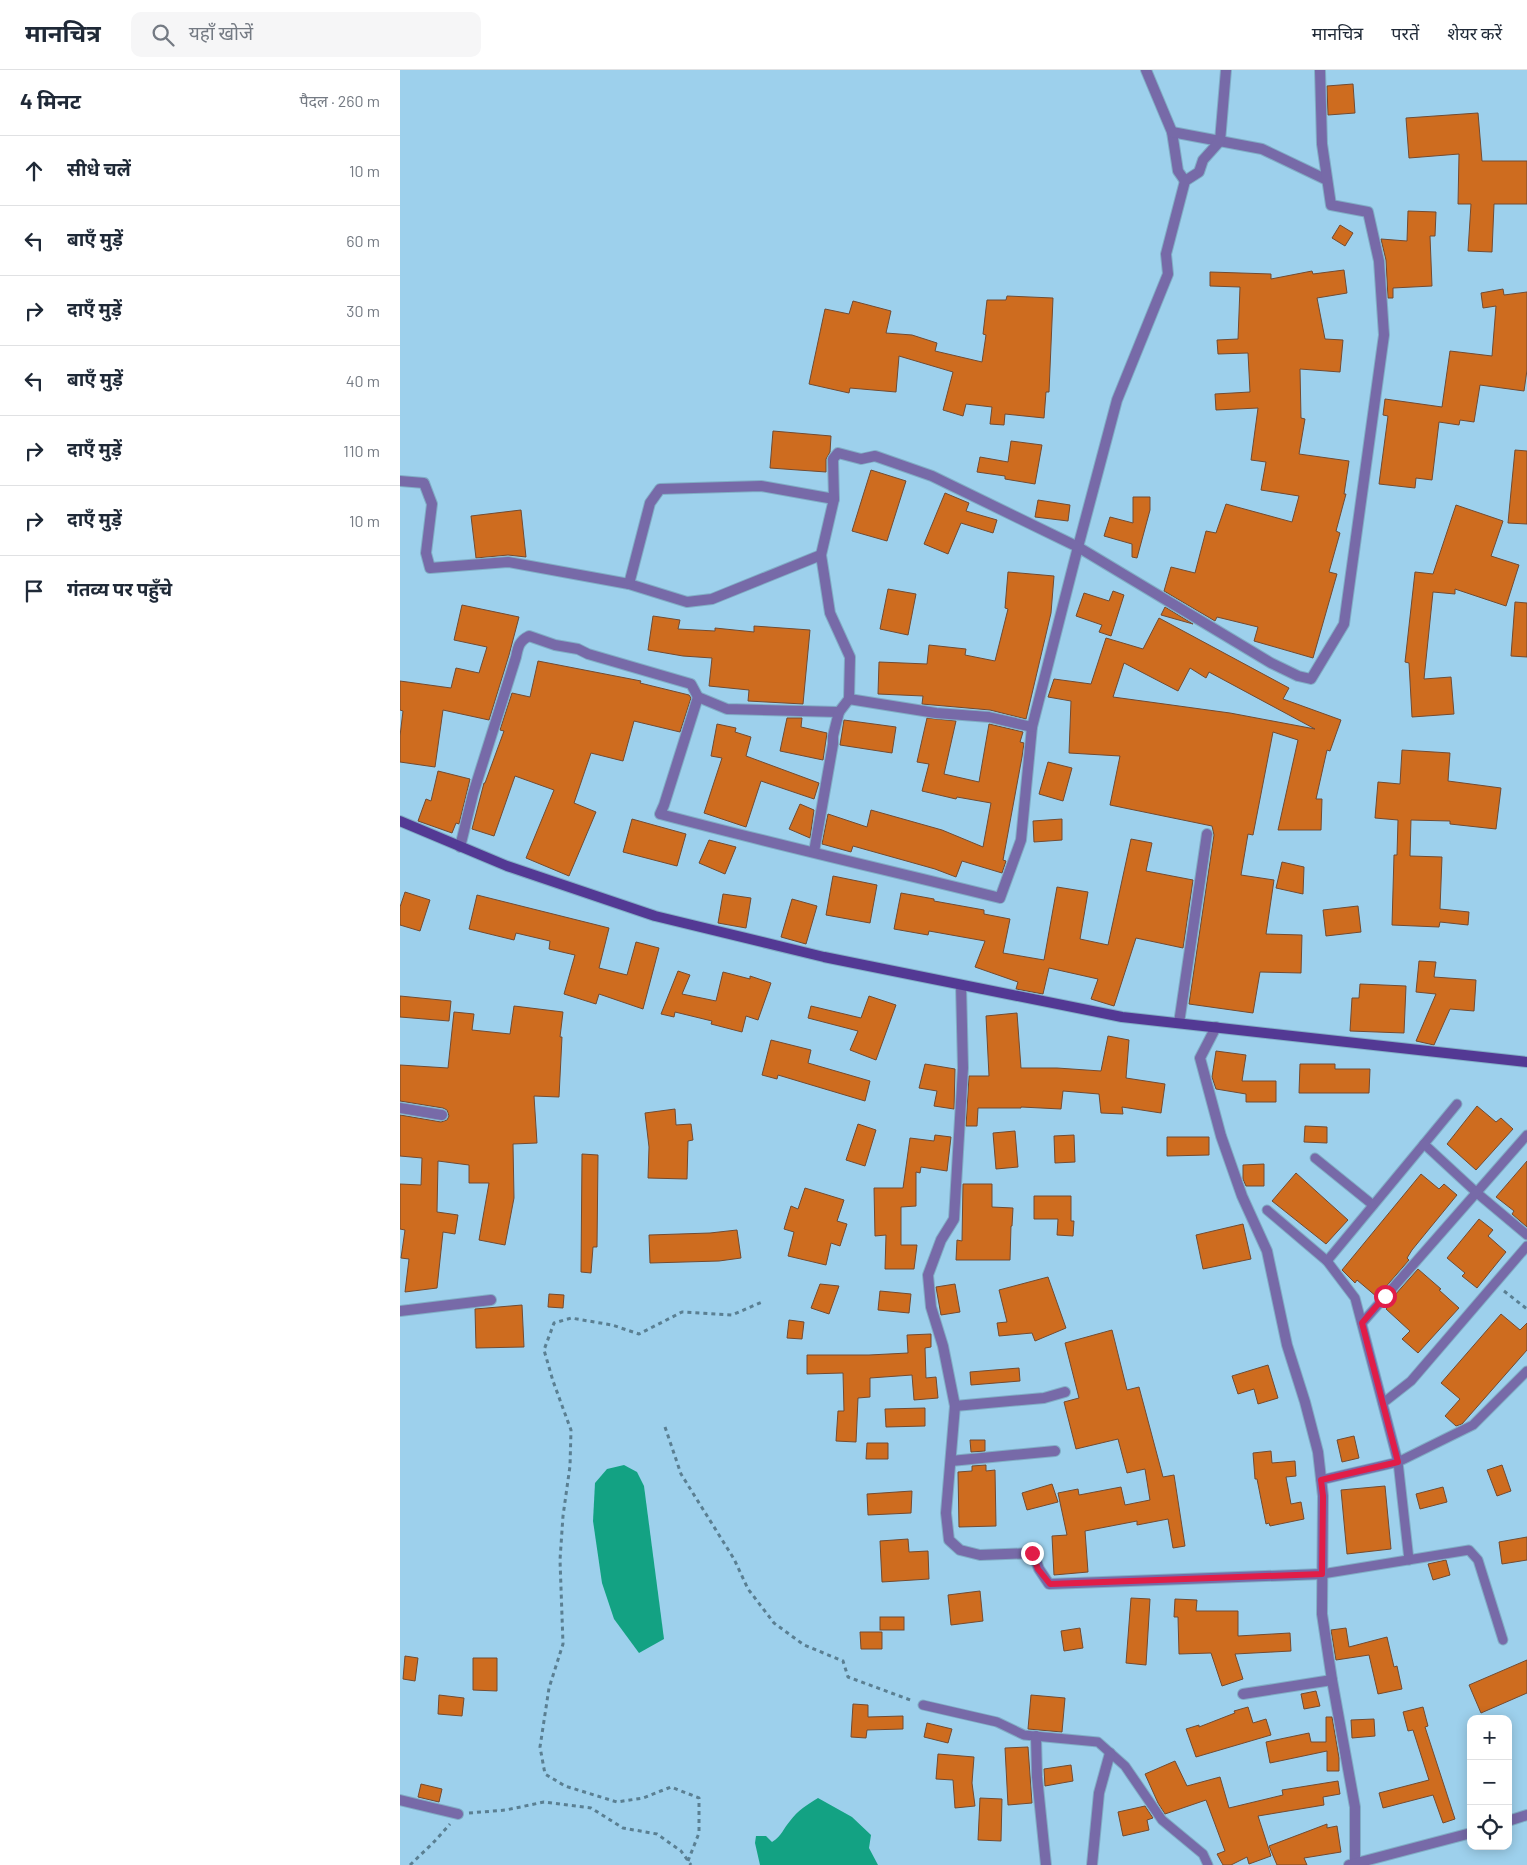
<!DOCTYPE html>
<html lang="hi">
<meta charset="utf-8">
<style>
:root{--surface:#fff;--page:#f6f6f7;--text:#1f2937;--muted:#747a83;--line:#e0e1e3}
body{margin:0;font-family:Barlow,"Noto Sans Devanagari",sans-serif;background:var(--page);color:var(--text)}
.controls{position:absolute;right:15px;bottom:15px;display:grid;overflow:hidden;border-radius:10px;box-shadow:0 2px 12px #0003}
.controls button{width:45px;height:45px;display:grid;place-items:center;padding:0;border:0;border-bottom:1px solid var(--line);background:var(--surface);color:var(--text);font:25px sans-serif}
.stop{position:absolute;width:15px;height:15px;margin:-11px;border:4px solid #e11d48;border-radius:50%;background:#fff}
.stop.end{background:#e11d48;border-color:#fff;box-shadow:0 1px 5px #0008}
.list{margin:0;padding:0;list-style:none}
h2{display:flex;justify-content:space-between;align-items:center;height:65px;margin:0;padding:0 20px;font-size:21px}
h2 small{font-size:16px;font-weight:400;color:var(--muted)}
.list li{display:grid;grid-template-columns:32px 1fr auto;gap:15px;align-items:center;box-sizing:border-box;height:70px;padding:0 20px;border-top:1px solid var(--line)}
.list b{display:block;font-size:19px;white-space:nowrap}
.list em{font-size:16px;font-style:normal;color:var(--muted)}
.icon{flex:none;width:28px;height:28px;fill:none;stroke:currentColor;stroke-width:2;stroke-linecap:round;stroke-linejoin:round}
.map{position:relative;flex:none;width:1127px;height:1795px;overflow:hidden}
header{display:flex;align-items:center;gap:30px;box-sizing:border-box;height:70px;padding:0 25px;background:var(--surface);border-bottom:1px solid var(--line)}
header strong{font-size:24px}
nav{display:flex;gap:28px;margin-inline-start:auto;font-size:18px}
.search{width:350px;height:45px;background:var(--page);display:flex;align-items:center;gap:12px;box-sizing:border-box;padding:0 18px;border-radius:10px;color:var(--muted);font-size:19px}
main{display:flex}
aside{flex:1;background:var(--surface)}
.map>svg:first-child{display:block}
.water{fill:#13a283}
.building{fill:#ce6c1f;stroke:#724b32;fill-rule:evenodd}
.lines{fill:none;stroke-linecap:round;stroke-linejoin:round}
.lane-casing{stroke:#81aec6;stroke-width:11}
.street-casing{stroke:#81aec6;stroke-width:12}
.secondary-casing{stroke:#81aec6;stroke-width:12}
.path{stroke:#5a7f92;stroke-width:3;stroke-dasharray:4 4;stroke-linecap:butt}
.lane{stroke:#776aa8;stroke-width:9}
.street{stroke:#776aa8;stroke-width:10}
.secondary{stroke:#533994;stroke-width:10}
.route{stroke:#e11d48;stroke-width:6}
</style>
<header>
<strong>मानचित्र</strong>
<div class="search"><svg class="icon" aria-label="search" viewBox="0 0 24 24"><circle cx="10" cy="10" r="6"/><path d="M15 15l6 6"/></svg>यहाँ खोजें</div>
<nav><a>मानचित्र</a><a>परतें</a><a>शेयर करें</a></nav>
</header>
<main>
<aside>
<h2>4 मिनट<small>पैदल · 260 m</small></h2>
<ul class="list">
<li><svg class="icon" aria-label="ahead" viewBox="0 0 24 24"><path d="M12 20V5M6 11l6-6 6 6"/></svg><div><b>सीधे चलें</b></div><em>10 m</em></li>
<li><svg class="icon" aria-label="left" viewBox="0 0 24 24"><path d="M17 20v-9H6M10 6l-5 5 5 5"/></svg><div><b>बाएँ मुड़ें</b></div><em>60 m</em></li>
<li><svg class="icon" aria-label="right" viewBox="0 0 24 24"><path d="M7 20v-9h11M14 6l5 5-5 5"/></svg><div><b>दाएँ मुड़ें</b></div><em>30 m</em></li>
<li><svg class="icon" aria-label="left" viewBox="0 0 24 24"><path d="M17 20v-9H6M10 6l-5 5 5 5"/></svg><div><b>बाएँ मुड़ें</b></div><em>40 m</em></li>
<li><svg class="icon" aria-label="right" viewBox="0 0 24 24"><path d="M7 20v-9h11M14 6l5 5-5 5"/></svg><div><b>दाएँ मुड़ें</b></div><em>110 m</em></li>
<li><svg class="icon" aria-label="right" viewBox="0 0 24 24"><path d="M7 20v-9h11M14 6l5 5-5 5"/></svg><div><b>दाएँ मुड़ें</b></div><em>10 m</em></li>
<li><svg class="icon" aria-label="arrive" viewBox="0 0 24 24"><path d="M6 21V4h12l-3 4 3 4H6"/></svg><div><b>गंतव्य पर पहुँचे</b></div></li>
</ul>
</aside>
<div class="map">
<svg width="1127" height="1795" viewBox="0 0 1127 1795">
<rect width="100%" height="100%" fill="#9dd0ec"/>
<g class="water">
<polygon points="224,1395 237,1402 244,1416 264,1569 239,1583 214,1549 202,1513 193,1451 195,1413 207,1399"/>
<path d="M418,1728L452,1747L471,1765L469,1778L478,1795H360L355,1773L356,1766H366L372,1772C382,1766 383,1759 390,1751C398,1740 407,1735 418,1728Z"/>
</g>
<g class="building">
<polygon points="953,14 955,43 928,45 927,16"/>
<polygon points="1078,43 1082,91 1127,91 1127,134 1094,134 1092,182 1068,181 1071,134 1058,134 1059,84 1009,88 1006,48"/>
<polygon points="1008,141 1036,142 1035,166 1030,166 1032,216 993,218 993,228 988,228 986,190 981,169 1007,171"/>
<polygon points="940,155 953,163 945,176 932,168"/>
<polygon points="944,200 947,223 917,228 925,269 943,270 940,302 900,299 901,348 905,349 899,384 949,391 944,424 946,424 936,461 940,463 929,502 937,504 913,588 854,571 858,557 817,547 815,551 764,521 771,497 795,503 806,461 816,463 826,434 892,452 899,426 861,420 866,392 851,390 858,338 816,340 815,324 850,322 848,283 818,284 817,270 838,269 840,217 810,216 810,202 871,204 871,209 912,201 913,204"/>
<polygon points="1103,219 1104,225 1127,222 1127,300 1124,321 1080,315 1074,352 1060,350 1059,355 1039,352 1032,410 1016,408 1015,418 979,414 988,346 983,345 985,329 1042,337 1050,281 1092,286 1096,236 1083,238 1081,223"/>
<polygon points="607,226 653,228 649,322 646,322 644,348 605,344 604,355 590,354 592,337 566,334 563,346 543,340 553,302 499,286 496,322 450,318 449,323 409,314 425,239 449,244 453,231 491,241 486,263 512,265 537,273 535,281 582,292 586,265 583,264 587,230 606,230"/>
<polygon points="373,361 431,366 430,382 426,389 426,402 370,398"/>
<polygon points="611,371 642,375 635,414 605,409 605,406 577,402 580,387 608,392"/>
<polygon points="1115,380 1127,381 1127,454 1108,453"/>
<polygon points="471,400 506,411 487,471 452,461"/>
<polygon points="545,423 569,433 566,441 597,450 593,463 561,453 548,484 524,474"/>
<polygon points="733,427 750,427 750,440 737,488 732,487 732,474 704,466 710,447 733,453"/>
<polygon points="638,430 670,435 668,451 635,447"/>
<polygon points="1056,435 1103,451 1091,486 1119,495 1106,536 1055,519 1055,524 1033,522 1024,609 1051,607 1054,644 1012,647 1009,593 1005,592 1015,502 1033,504"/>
<polygon points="121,440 126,487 108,485 76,488 71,446"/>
<polygon points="608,502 654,506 651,543 626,649 590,640 522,634 523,626 478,624 479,592 527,594 529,575 566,579 565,585 595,591 608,539 605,538"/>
<polygon points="488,519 516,524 508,565 480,559"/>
<polygon points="713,521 724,525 711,566 699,562 702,555 676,546 684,523 709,531"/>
<polygon points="1115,532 1127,533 1127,587 1111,586"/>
<polygon points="62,535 119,547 109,585 89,650 43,640 35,697 0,692 0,666 3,641 0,640 0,611 51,618 56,598 79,603 87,577 54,570"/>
<polygon points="765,537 793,554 761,545"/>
<polygon points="253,546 280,550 278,559 315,561 315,558 354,562 354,556 410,560 403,634 348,631 349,620 309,616 312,588 283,586 248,580"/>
<path d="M759,548L889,618L883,629L941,650L930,681L927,680L916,729H922L921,760H878L898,670L873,662L853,765L848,764L841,805L874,810L866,864L902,865L901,903L860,902L853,943L789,934L814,765L812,756L710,735L720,686L669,683L671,631L648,627L654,609L691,614L706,568L743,579ZM724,593L778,621L790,598L806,608L809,602L915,659L830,643L713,627Z"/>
<polygon points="138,591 241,611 240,613 289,625 291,628 280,662 234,651 223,691 191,683 174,733 196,742 169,806 126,788 154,720 115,706 94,766 72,759 84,713 85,713 104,661 100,660 112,623 130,627"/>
<polygon points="387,648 402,648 401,657 427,663 423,690 380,681"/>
<polygon points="527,648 556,651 544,704 579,712 589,654 623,662 620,672 624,673 622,687 603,790 606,791 602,803 562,791 556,807 535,799 453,776 451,782 422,774 428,744 467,757 471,740 542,760 583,777 591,733 557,727 556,729 522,721 529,694 517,692"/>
<polygon points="444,650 496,657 492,683 440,675"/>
<polygon points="317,654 336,658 335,662 351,667 346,686 419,713 414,729 361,711 346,757 304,743 322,688 311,686"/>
<polygon points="1002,680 1050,683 1048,711 1101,718 1096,759 1050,754 1050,751 1011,750 1010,786 1042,787 1040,839 1069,842 1068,855 1040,852 1039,857 992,855 994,785 997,785 998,750 975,748 978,712 1000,714"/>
<polygon points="648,692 672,698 663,731 639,724"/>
<polygon points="38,701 70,709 59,754 56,753 52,763 18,751 26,729 31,731"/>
<polygon points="400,734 414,740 410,768 389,759"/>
<polygon points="232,749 286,764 277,796 223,782"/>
<polygon points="662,749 662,770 634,772 633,751"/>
<polygon points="731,769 752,773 746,801 793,810 783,878 736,868 714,936 691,929 698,909 649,898 643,924 616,919 618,912 575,897 585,871 529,861 528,865 494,859 501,823 534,829 534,831 584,840 584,844 610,849 603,883 644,890 657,817 688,822 680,869 708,875"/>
<polygon points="309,770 336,777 325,804 299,793"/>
<polygon points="882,792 904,797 903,824 876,818"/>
<polygon points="433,806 477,815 470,853 426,845"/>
<polygon points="5,822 30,830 20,861 0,855 0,837"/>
<polygon points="323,824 351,828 346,858 318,853"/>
<polygon points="77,825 209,858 199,898 227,905 236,872 259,878 243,939 199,924 196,934 164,924 175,885 149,879 150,871 116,863 114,870 69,859"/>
<polygon points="392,829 417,836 406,874 381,867"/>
<polygon points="958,836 961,862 926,866 923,840"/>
<polygon points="1019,891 1036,892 1034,907 1076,910 1074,941 1050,939 1034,975 1016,971 1036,924 1016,922"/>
<polygon points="278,901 290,905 282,924 316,931 323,902 350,909 350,906 371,913 358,950 346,946 342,962 311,954 312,951 275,942 274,947 261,944"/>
<polygon points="960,914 1006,916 1004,963 950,961 952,928 959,928"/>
<polygon points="0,926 51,931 49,951 0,947"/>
<polygon points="469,926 496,935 476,990 450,980 458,961 408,948 411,936 461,948"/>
<polygon points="114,936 163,942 160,967 162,967 159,1027 134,1026 137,1073 113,1074 114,1128 105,1175 79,1170 89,1113 69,1113 69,1095 38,1091 37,1142 58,1145 55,1164 43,1162 37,1218 5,1222 9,1189 1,1188 5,1160 0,1159 0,1114 21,1115 22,1088 0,1086 0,1045 41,1052 47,1050 49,1046 47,1040 43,1038 0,1031 0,995 48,998 54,942 74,944 72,960 110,964"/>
<polygon points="617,943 621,998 657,998 701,1001 708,966 729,970 726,1008 765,1014 761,1043 722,1037 723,1044 701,1043 699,1024 663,1021 661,1039 621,1037 621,1038 578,1038 577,1056 566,1056 569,1006 589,1006 586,946"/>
<polygon points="371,970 411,980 408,993 470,1011 465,1031 378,1005 377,1009 362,1005"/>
<polygon points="816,981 846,985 842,1011 876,1011 876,1032 846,1032 846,1024 816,1019 812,1007"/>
<polygon points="525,994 555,999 554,1039 534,1036 537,1021 519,1018"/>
<polygon points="900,994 935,994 935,999 970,999 969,1023 899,1023"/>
<polygon points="1077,1036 1096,1052 1101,1048 1113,1059 1076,1100 1047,1074"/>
<polygon points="275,1039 276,1055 291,1054 293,1070 288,1071 287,1109 248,1108 249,1077 245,1043"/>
<polygon points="458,1054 476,1060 465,1096 446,1090"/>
<polygon points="905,1056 927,1057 927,1073 904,1072"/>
<polygon points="615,1061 618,1097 596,1099 593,1063"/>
<polygon points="535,1065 551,1067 547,1101 521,1097 520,1103 516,1102 516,1136 501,1137 501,1175 517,1175 514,1199 485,1199 486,1165 475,1166 474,1118 503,1118 510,1068 534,1071"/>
<polygon points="674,1065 675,1092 655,1093 654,1066"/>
<polygon points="767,1067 809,1067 809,1085 767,1086"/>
<polygon points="182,1084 198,1085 197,1177 193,1177 191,1203 181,1202"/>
<polygon points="1127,1091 1127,1157 1112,1144 1114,1141 1096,1127"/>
<polygon points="864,1094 864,1116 846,1116 843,1109 843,1095"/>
<polygon points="896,1103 948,1150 926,1174 872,1131"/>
<polygon points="1021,1104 1039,1119 1044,1114 1057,1125 1012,1180 1007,1188 1009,1190 977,1227 957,1210 955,1213 942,1200"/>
<polygon points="563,1114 592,1114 592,1137 613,1138 612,1156 611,1156 610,1190 556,1190 557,1170 562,1171"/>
<polygon points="405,1118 444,1130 437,1151 447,1154 440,1176 431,1173 426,1195 388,1186 394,1162 384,1159 391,1136 398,1139"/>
<polygon points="634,1126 671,1126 671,1151 674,1151 673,1166 657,1165 658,1149 634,1149"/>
<polygon points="1079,1149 1093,1160 1088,1166 1106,1182 1077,1218 1062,1206 1065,1203 1047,1188"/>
<polygon points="843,1154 851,1189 803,1199 796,1165"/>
<polygon points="337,1160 341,1188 319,1191 250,1193 249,1165 310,1163"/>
<polygon points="1018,1199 1041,1219 1039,1220 1059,1238 1018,1283 1002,1269 1010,1261 986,1239 988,1237 986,1235"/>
<polygon points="648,1207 666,1258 635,1271 632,1263 599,1266 597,1253 607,1252 599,1220"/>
<polygon points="420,1214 439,1216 429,1244 411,1238"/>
<polygon points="555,1214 560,1242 541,1245 536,1217"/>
<polygon points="480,1221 511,1224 509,1243 478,1240"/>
<polygon points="149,1224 164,1225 163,1238 148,1237"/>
<polygon points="122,1235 124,1277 76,1278 75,1239"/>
<polygon points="1101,1244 1120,1260 1127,1253 1127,1280 1062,1354 1056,1356 1045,1346 1060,1329 1041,1313"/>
<polygon points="389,1250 404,1252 402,1269 387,1268"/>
<polygon points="712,1260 727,1320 739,1317 763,1407 774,1405 785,1476 773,1478 768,1449 737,1455 737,1451 685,1461 688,1502 654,1505 652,1466 667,1465 658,1423 678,1419 679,1425 721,1417 725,1435 750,1430 745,1399 727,1403 718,1369 676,1379 664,1332 679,1328 665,1273"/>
<polygon points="531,1264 531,1277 525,1278 526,1308 536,1307 538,1328 514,1330 512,1305 470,1308 470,1327 458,1328 456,1372 436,1371 438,1341 444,1341 443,1303 407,1304 407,1285 469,1285 508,1283 507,1265"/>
<polygon points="868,1295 878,1328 858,1334 854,1319 838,1324 832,1306"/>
<polygon points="619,1298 620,1311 571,1315 570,1302"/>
<polygon points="525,1338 525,1356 486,1357 485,1339"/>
<polygon points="954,1366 959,1388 942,1392 937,1370"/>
<polygon points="570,1370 585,1370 585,1381 571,1382"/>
<polygon points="467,1373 488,1373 488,1389 466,1389"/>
<polygon points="871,1381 872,1393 895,1391 896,1406 886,1407 891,1434 901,1432 904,1449 870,1456 869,1453 866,1454 857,1409 855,1409 853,1383"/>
<polygon points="586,1395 586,1401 595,1400 596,1456 559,1457 558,1402 572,1401 572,1396"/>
<polygon points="1102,1395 1111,1421 1097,1426 1087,1400"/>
<polygon points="652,1414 658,1432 627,1440 622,1423"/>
<polygon points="985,1416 991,1479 947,1484 941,1420"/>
<polygon points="1043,1417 1047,1432 1020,1439 1016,1424"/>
<polygon points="512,1421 511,1443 468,1445 467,1424"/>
<polygon points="1127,1467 1127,1490 1102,1494 1099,1472"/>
<polygon points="508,1469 509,1482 528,1481 529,1509 482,1512 480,1471"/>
<polygon points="1046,1490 1050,1505 1033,1510 1028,1494"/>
<polygon points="580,1521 583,1551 551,1555 548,1525"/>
<polygon points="731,1528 750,1529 746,1595 726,1593"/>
<polygon points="775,1529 797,1530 796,1541 838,1541 838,1566 890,1563 891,1581 835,1584 843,1609 822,1616 811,1583 779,1584 778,1547 774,1547"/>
<rect x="480" y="1547" width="24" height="13"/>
<polygon points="680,1558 683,1578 664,1581 661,1561"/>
<polygon points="946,1558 949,1577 987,1567 994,1597 997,1596 1002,1619 978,1624 969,1585 936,1590 931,1560"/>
<polygon points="460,1562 482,1562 482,1579 461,1579"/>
<polygon points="5,1586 18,1588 15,1611 3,1609"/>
<polygon points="73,1588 97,1588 97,1621 73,1620"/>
<polygon points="1127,1590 1127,1623 1081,1643 1069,1615"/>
<polygon points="916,1621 920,1636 904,1639 901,1624"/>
<polygon points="39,1625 64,1628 62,1646 38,1644"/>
<polygon points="631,1625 665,1628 662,1662 628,1659"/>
<polygon points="453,1634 468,1635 468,1647 503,1646 503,1659 467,1660 466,1668 451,1667"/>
<polygon points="848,1637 853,1653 866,1649 871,1665 796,1687 786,1659 799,1655 799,1657 835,1643 834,1641"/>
<polygon points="1023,1637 1028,1656 1025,1657 1055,1749 1043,1753 1033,1725 983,1738 979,1723 1029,1710 1013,1660 1008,1661 1003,1642"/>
<polygon points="926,1647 932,1647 939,1688 939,1701 927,1701 927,1681 870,1693 866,1672 909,1663 911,1672 926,1672"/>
<polygon points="974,1649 975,1666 952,1668 951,1650"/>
<polygon points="527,1653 552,1659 548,1673 524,1667"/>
<polygon points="628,1677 632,1733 608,1735 605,1678"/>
<polygon points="538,1684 574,1687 572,1713 575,1736 555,1738 553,1710 536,1709"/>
<polygon points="775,1691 787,1716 820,1707 829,1738 883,1725 882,1720 938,1711 940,1724 923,1727 924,1735 858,1746 871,1786 849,1794 847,1787 831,1795 823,1795 817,1784 825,1781 806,1730 765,1744 758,1733 745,1704"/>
<polygon points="671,1695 673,1711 645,1716 644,1699"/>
<polygon points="21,1714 42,1719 39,1732 18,1727"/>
<polygon points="580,1728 602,1729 601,1771 578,1770"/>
<polygon points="745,1736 753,1748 747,1750 749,1760 723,1766 718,1742"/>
<polygon points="927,1754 927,1758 937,1756 941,1782 904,1788 907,1795 877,1795 869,1776"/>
</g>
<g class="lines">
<g class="lane-casing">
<g id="lane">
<polyline points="1057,1034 1024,1074 1077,1123 1127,1165"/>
<polyline points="915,1088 973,1135"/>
<polyline points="867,1140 927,1191 955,1228 998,1392 921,1410"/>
<polyline points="927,1191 1024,1074"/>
<polyline points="962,1253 1127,1065"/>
<polyline points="983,1333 1011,1311 1127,1176"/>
<polyline points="1009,1490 998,1392 1073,1355 1127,1301"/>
<polyline points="922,1504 1069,1480 1078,1490 1103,1570"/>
<polyline points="523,1635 597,1652 624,1665 698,1672 725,1696 762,1750 803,1784 808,1795"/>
</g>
</g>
<g class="street-casing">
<g id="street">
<polyline points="746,0 772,62 778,101 785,111"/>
<polyline points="772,62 862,79 927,110"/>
<polyline points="0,411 24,413 32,434 26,483 30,498 108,492 229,514 287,532 312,529 421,485"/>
<polyline points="229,514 250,433 260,419 361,416 434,429"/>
<path d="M298,627L264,735L260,744C373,774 487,800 600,828L621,770L632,657L678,477L717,330L768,204L766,184L785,111L799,102L803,90L820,71L826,0"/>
<polyline points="449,629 536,643 589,647 632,657"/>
<path d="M60,777L73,724L116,587C118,577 119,571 129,566L155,575L178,579L188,584L291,614L298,627L327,639L439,642"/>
<polyline points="414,782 433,674 433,666 439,642 449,629 450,587 430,543 421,485 434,429 433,389 438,383 461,389 475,386 532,406 678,477 871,593 898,606 911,609 944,554 984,265 979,191 968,142 931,135 922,74 920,0"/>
<polyline points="561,915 563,998 554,1149 541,1170 528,1205 531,1237 543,1276 555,1336 546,1443 549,1470 560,1480 580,1485 633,1483 639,1499 649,1514 922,1504"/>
<polyline points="779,953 807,764"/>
<polyline points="816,957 800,988 821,1066 842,1126 867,1181 887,1275 905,1332 918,1382 923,1426 922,1544 932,1610 955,1737 955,1795"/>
<polyline points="0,1038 42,1045"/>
<polyline points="0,1241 91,1230"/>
<polyline points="555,1336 644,1328 665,1322"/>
<polyline points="551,1391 655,1381"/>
<polyline points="843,1624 932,1610"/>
<polyline points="636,1666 637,1707 646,1795"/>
<polyline points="0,1730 58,1744"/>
<polyline points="1108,1751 1127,1745"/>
<polyline points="692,1795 699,1723 710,1683"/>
<polyline points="949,1795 1071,1763"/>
</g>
</g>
<g class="secondary-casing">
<polyline id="secondary" points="0,751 107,796 255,846 424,887 722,947 1127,992"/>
</g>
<g class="path">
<polyline points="1104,1221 1127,1239"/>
<polyline points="265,1357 281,1404 334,1489 348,1519 374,1553 404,1575 443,1591 448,1607 513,1631"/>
<polyline points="69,1743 106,1740 144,1732 191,1738 223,1758 257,1764 281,1781 291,1795"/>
<polyline points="288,1791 299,1763 299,1728 271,1717 243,1728 217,1732 165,1716 145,1704 140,1677 149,1618 163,1574 160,1490 163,1446 170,1396 171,1360 153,1311 144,1280 154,1253 171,1248 212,1255 239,1264 282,1242 332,1245 362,1232"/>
<polyline points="10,1795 33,1773 50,1754"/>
</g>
<use href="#lane" class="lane"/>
<use href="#street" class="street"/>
<use href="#secondary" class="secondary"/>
</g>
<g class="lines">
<polyline class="route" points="632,1483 638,1499 650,1514 922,1504 923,1426 921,1410 998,1392 962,1253 985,1226"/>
</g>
</svg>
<div class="controls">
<button>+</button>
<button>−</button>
<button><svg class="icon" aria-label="locate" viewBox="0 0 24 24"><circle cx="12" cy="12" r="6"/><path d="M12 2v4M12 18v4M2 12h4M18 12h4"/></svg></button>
</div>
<div class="stop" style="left:985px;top:1226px"></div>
<div class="stop end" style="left:632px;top:1483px"></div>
</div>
</main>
